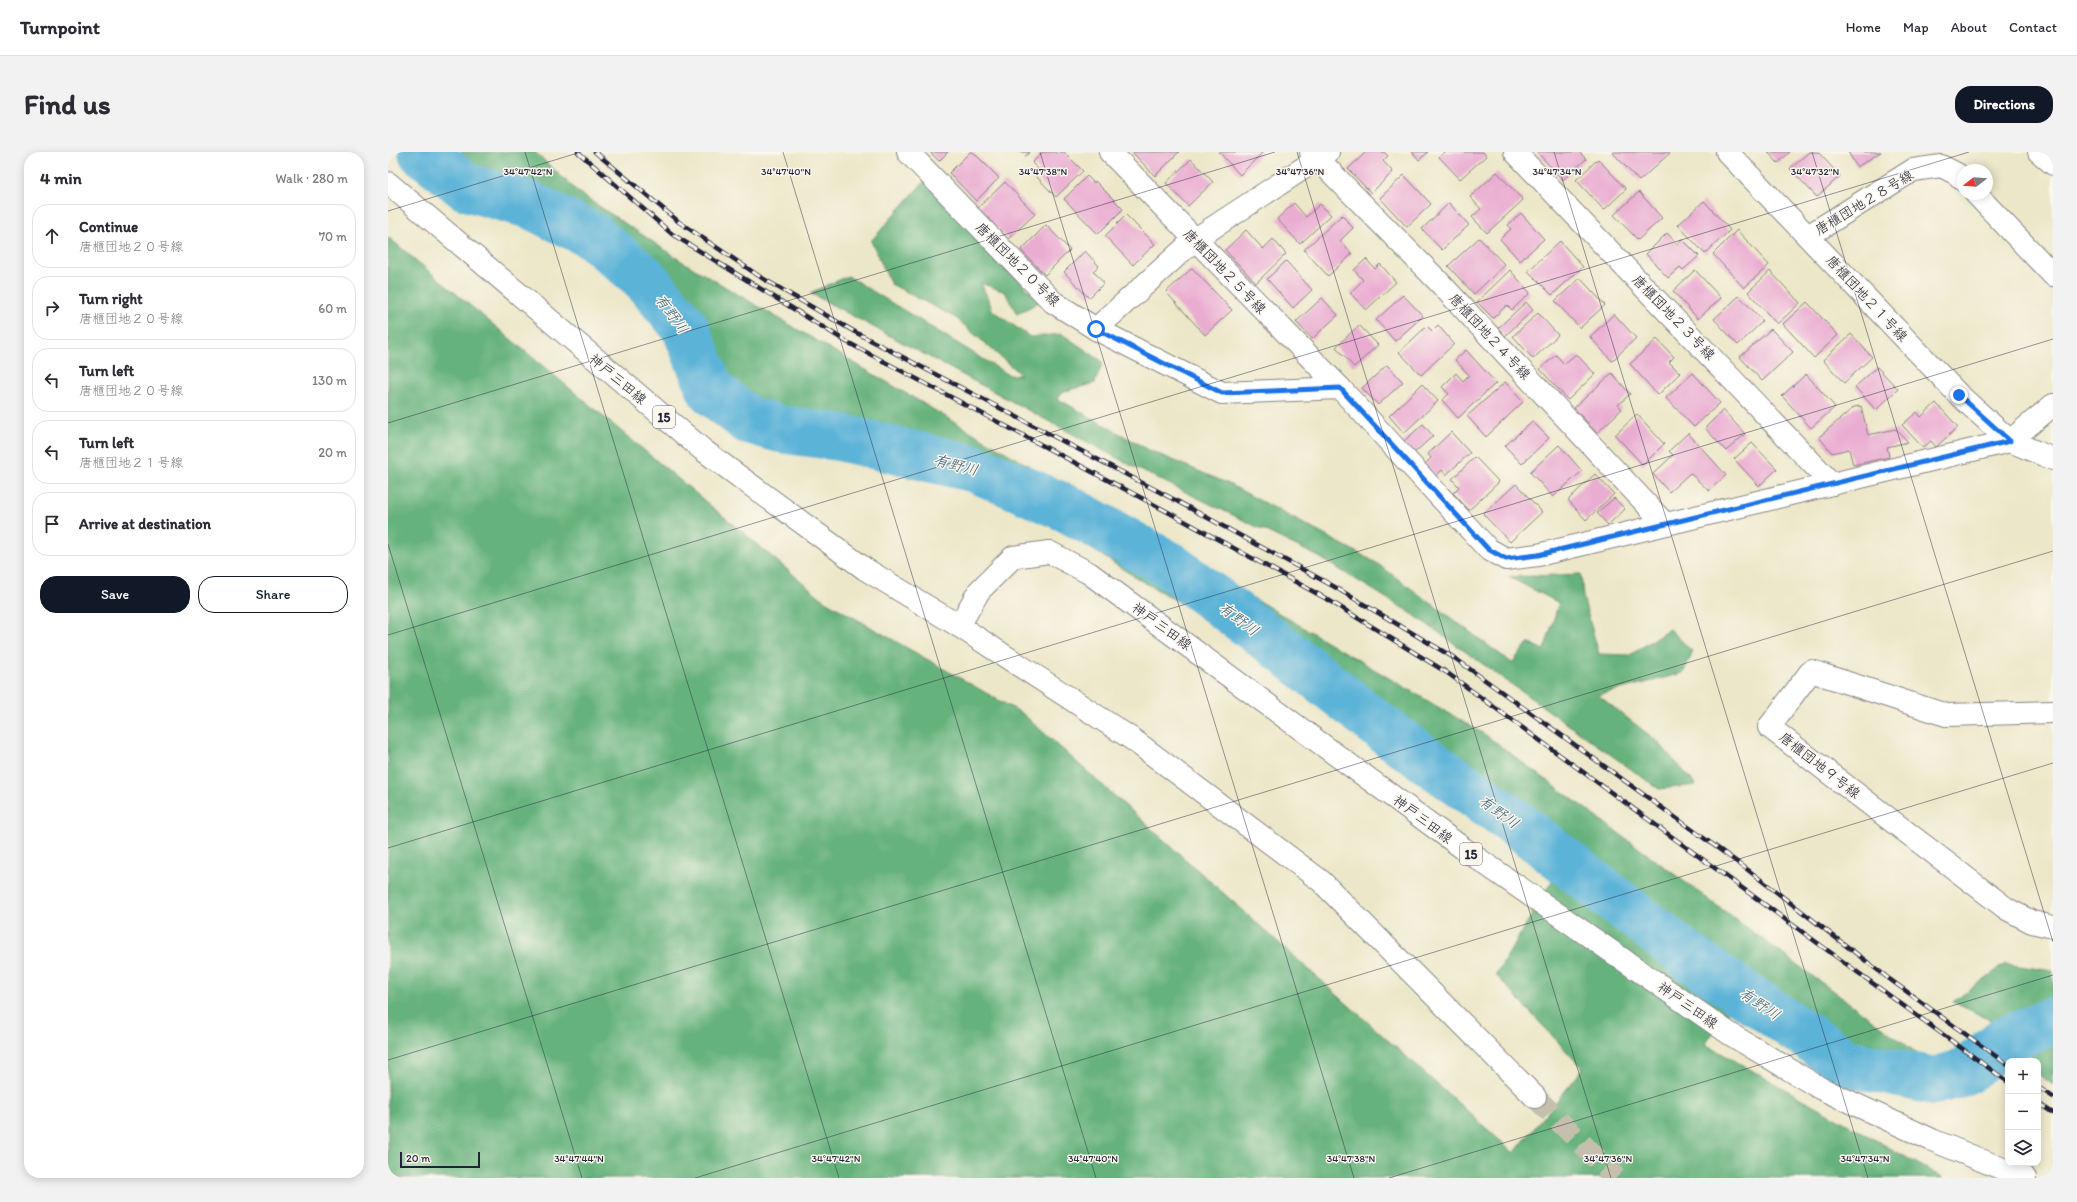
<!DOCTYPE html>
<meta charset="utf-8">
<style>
:root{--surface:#fff;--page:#f2f2f3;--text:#2b2b33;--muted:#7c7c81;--line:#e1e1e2;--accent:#111827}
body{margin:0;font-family:Itim,"Klee One",sans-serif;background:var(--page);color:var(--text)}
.controls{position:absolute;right:12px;bottom:12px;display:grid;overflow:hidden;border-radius:8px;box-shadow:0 2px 10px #0003}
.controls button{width:36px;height:36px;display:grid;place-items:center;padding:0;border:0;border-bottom:1px solid var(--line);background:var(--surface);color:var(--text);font:20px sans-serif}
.compass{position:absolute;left:1569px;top:12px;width:36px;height:36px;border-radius:50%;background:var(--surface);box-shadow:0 2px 10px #0003;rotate:253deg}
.scale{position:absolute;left:12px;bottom:10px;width:80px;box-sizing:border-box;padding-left:4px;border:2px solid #22223b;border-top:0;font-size:11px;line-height:14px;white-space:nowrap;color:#22223b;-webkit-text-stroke:3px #fbf7ec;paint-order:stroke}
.stop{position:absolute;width:12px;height:12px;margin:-9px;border:3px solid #1a73e8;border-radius:50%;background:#fff}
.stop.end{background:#1a73e8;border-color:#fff;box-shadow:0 1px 4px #0008}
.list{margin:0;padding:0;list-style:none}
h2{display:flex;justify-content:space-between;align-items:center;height:52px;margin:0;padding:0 16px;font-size:17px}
h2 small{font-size:13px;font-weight:400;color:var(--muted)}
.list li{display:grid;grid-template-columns:26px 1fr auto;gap:12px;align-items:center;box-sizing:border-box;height:64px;margin:0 8px 8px;padding:0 8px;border:1px solid var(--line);border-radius:16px}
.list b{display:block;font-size:15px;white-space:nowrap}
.list p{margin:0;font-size:13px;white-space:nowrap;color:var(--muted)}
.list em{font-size:13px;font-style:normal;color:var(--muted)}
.actions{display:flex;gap:8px;padding:12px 16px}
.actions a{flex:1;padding:9px 0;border:1px solid var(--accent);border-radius:16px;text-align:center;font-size:14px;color:var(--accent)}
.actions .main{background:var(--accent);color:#fff}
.icon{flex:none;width:22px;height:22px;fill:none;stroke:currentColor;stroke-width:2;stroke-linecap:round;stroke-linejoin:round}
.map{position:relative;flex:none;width:1665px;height:1026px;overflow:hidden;border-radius:16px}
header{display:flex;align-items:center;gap:24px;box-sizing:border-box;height:56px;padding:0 20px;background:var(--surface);border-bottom:1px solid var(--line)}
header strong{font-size:19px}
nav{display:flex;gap:22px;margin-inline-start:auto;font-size:14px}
.intro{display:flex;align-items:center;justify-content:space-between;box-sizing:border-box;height:96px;padding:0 24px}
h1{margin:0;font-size:28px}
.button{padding:10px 18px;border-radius:16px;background:var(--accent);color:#fff;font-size:14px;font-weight:700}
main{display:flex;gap:24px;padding:0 24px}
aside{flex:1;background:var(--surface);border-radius:16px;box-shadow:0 2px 10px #0003}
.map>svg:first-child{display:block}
.forest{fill:#66b27b;stroke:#446a5b}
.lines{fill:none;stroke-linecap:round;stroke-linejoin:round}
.river{stroke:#5bb3d8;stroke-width:48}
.building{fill:#eaadd2}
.primary-tunnel{stroke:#c4c0ad;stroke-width:22;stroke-dasharray:22 11;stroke-linecap:butt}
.minor-casing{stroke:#888482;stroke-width:24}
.primary-casing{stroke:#888482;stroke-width:24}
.minor{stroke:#fff;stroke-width:22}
.primary{stroke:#fff;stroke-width:22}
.rail-casing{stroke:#22223b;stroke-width:4.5}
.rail{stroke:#fbf7ec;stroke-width:3;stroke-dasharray:9;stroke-linecap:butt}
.route{stroke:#1a73e8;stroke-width:5}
.ticks{fill:none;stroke:#22223b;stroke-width:1;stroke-opacity:0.45}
.labels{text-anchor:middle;stroke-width:3;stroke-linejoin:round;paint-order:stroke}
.shield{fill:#fbf7ec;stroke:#636270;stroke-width:1}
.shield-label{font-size:13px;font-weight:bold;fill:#22223b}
.street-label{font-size:14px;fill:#22223b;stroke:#fbf7ec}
.water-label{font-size:15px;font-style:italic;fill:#395c7a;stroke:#fbf7ec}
.ticks-label{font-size:10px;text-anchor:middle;fill:#22223b;stroke:#fbf7ec;stroke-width:3;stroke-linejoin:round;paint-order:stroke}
</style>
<header>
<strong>Turnpoint</strong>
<nav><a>Home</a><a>Map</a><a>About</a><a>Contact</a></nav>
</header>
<div class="intro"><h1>Find us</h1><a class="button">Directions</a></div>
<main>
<aside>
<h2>4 min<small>Walk · 280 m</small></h2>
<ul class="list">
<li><svg class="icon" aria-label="ahead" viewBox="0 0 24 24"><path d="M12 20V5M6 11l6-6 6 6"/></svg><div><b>Continue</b><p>唐櫃団地２０号線</p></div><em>70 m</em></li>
<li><svg class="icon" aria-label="right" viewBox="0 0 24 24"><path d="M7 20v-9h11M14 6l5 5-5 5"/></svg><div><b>Turn right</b><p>唐櫃団地２０号線</p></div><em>60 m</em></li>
<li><svg class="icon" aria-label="left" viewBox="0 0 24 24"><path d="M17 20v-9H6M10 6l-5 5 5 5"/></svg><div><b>Turn left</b><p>唐櫃団地２０号線</p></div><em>130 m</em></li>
<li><svg class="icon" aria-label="left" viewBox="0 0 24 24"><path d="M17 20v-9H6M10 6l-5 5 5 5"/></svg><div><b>Turn left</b><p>唐櫃団地２１号線</p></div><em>20 m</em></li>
<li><svg class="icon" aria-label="arrive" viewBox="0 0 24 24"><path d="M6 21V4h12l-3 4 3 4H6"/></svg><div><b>Arrive at destination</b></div></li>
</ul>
<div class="actions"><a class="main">Save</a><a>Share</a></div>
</aside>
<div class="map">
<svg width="1665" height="1026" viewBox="0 0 1665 1026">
<rect width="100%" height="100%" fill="#fbf7ec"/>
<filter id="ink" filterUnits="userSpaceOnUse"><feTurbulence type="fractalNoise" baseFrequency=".025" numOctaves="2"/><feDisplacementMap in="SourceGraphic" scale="8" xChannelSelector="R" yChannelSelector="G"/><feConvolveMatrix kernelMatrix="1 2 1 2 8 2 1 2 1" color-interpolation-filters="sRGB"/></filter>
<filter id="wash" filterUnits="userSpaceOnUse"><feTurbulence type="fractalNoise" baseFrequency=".012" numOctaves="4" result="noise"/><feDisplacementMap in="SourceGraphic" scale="16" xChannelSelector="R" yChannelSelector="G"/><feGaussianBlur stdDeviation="0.9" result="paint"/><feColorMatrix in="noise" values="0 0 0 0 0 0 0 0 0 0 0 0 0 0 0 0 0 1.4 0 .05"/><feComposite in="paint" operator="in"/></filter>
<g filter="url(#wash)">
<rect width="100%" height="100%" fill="#ede7c9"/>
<g class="forest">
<polygon points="11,0 147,0 190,40 295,110 1096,582 1567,929 1533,948 1351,845 1317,892 1555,1026 0,1026 0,85 437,449 635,562 1126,1001 1195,917 1108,823 1165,727 809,460 752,428 651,363 533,316 391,289 373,295 333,272 311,243 284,185 246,130 184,84 134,61 91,57 63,47"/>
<polygon points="540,25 651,150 629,162 617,140 593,131 605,159 642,185 674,182 715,210 707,231 674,240 670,247 761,298 841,332 987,410 1124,511 1140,491 1156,498 1171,451 1121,425 1193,422 1195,445 1211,502 1242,503 1282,477 1305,500 1295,521 1210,543 1270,590 1308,633 1271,637 1023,461 931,405 744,314 422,141 460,124 621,223 633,223 568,166 503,132 483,89"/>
<polygon points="1617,812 1665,819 1665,933 1650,922 1650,909 1644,909 1646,889 1565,850"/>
</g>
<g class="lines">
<polyline class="river" points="34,0 78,35 142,53 205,84 255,125 297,175 323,239 360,268 392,277 451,285 588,317 680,357 781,413 894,497 1003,583 1124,668 1301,805 1459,911 1546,929 1577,920 1615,889 1665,869"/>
</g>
<g id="blocks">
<g class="building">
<polygon points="542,0 560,0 551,9"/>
<polygon points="582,0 585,0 611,26 588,49 561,21"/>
<polygon points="631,0 642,0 636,5"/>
<polygon points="655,0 667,0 669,2 671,0 676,0 695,19 668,45 647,23 652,19 644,11"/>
<polygon points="744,0 791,0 767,24"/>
<polygon points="831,0 875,0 852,23"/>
<polygon points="978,0 996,0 1000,4 995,9 1005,20 983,41 960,17"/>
<polygon points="1024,0 1040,0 1031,8"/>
<polygon points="1057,0 1095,0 1098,4 1072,27 1051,5"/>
<polygon points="1149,0 1191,0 1198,7 1175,28"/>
<polygon points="1224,0 1281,0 1282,1 1251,29"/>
<polygon points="1380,0 1402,0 1390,11"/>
<polygon points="1421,0 1430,0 1452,24 1429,45 1402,17"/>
<polygon points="1460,0 1493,0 1469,15"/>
<polygon points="803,7 825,30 800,54 778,31"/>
<polygon points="1210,7 1238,37 1216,58 1188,28"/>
<polygon points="1109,20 1135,48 1099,81 1084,65 1093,57 1082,45"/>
<polygon points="1016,23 1043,52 1019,75 992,46"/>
<polygon points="699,24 706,31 707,29 735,57 710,82 676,47"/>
<polygon points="617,30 647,62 620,87 590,56"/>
<polygon points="1251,40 1274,66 1250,88 1226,63"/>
<polygon points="1316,49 1342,78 1317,102 1290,73"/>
<polygon points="906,51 918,65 932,52 943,63 912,92 889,67"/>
<polygon points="1061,51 1081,73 1054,98 1034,77"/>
<polygon points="1133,61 1156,87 1132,109 1112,87 1123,77 1120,73"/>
<polygon points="738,63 767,92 745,113 717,84"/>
<polygon points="954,63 965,76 952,89 964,102 940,124 916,98"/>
<polygon points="658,73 682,98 657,123 633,98"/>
<polygon points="858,78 875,97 885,87 898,102 868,131 837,98"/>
<polygon points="1349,78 1381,113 1356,136 1325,102"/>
<polygon points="1279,81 1289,92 1294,87 1311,104 1295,118 1292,115 1280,126 1258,102"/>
<polygon points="1091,86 1117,113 1086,142 1060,114"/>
<polygon points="1172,89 1195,115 1164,143 1140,119"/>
<polygon points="697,99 711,114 705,119 716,131 701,146 676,120"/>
<polygon points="978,107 987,117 992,112 1008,130 978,158 962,141 975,128 966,118"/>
<polygon points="898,109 924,138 905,156 879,127"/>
<polygon points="804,116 844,158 817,183 778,140"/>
<polygon points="1122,118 1142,141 1124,158 1119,153 1105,166 1089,150"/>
<polygon points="1307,118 1333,146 1310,167 1285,139"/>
<polygon points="1382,119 1412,151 1389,172 1360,140"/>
<polygon points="1192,126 1217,153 1192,176 1167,149"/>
<polygon points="1015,143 1035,164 1007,189 988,168"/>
<polygon points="1351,144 1375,169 1350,193 1326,167"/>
<polygon points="934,146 950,163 924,187 908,170"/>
<polygon points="1138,150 1145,158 1117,184 1110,176"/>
<polygon points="1419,150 1450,183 1426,206 1395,172"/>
<polygon points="1150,161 1170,183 1145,207 1125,184"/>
<polygon points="1226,162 1248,186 1224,209 1202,185"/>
<polygon points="971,173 990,193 966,215 948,195"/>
<polygon points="1050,173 1066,192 1033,223 1011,200 1039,174 1044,179"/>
<polygon points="1383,177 1405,200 1374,229 1352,205"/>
<polygon points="1463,182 1484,205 1456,231 1435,208"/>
<polygon points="1269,187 1286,205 1281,210 1292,221 1270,243 1242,212"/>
<polygon points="1078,198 1108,231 1070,266 1054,248 1061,242 1054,235 1068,221 1075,229 1081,223 1067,208"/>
<polygon points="1188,202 1207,222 1180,248 1152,217 1168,203 1176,212"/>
<polygon points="999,213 1015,230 990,253 974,236"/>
<polygon points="1489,215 1510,237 1488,258 1467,235"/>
<polygon points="1224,221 1242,242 1230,253 1234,257 1209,281 1186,256"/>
<polygon points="1305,221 1332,251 1306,275 1278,246"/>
<polygon points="1418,222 1447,255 1423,276 1394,244"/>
<polygon points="1117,230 1135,250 1098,285 1079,264"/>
<polygon points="1034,232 1050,249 1016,281 1001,264"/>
<polygon points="1548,251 1570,275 1548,295 1543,289 1535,296 1514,273 1529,260 1533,265"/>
<polygon points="1473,254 1480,283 1508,277 1520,290 1499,295 1501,305 1465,313 1461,297 1444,301 1431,285 1466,255"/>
<polygon points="1335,258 1357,282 1338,299 1317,276"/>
<polygon points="1249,262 1276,292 1255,313 1227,283"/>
<polygon points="1144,269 1161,286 1134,312 1117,294"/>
<polygon points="1035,272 1045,284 1025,302 1014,291"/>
<polygon points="1063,280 1082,301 1058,323 1054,318 1048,324 1037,312 1043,306 1040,302"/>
<polygon points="1300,281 1338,323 1321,339 1302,321 1281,340 1265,322 1285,303 1281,299"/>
<polygon points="1364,291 1389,317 1371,334 1346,307"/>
<polygon points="1171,293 1194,319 1165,345 1142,320"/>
<polygon points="1087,305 1111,330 1081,358 1065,341 1071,335 1064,327"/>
<polygon points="1207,322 1226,342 1198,368 1180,348"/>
<polygon points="1128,332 1154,360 1122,390 1095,362"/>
<polygon points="1226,346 1237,357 1220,373 1209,361"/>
</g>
</g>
</g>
<g filter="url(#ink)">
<use href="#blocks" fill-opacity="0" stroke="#888482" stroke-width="1"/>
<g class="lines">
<polyline class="primary-tunnel" points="1147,945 1228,1026"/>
<g class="minor-casing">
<g id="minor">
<polyline points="520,0 665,150 708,177 834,241 952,236 1100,397 1118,407 1150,403 1622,289 1665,307"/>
<polyline points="722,0 952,236"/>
<polyline points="923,0 1050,129 1277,372"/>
<polyline points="1127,0 1444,332"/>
<polyline points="1339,0 1571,243 1622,289 1665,253"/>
<polyline points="1651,0 1665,12"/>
<polyline points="1588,42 1665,123"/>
<polyline points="1420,84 1525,18 1553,14 1569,22 1575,28"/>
<polyline points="708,177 806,88 940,0"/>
<polyline points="1665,560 1558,563 1423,519 1381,575 1619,757 1644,770 1665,775"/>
</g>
</g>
<g class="primary-casing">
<g id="primary">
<polyline points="0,31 315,298 477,417 571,474 744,587 933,729 1147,945"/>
<polyline points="571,474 591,439 625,405 661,400 701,421 1076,697 1342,882 1432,936 1544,988 1637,1026"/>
</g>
</g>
<use href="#minor" class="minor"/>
<use href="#primary" class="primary"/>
<g class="rail-casing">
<g id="rail">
<polyline points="190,0 284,82 459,190 778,359 937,446 1058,520 1620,930"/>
<polyline points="207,0 291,70 374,126 467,180 785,347 945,434 1068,507 1360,718 1500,826 1620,913"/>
<polyline points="1650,935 1665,945"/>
<polyline points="1650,951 1665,961"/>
</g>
</g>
<use href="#rail" class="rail"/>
</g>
</g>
<g class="lines" filter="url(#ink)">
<polyline class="route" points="708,177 834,241 952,236 1100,397 1118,407 1150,403 1622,289 1571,243"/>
</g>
<path class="ticks" d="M137,0L451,1026M395,0L708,1026M652,0L966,1026M909,0L1223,1026M1166,0L1480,1026M1424,0L1665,790M0,59L193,0M0,271L887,0M0,392L194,1026M0,483L1581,0M0,696L1665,187M0,908L1665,399M307,1026L1665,611M1001,1026L1665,823"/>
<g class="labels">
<g class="shield">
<rect x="265" y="254" width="22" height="22" rx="3"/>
<rect x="1072" y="691" width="22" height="22" rx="3"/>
</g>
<g class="shield-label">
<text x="276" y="270">15</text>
<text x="1083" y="707">15</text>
</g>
<g class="street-label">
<text transform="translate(1476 50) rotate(-31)" y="5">唐櫃団地２８号線</text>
<text transform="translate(630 112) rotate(45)" y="5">唐櫃団地２０号線</text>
<text transform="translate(837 119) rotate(46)" y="5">唐櫃団地２５号線</text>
<text transform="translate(1479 146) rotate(47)" y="5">唐櫃団地２１号線</text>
<text transform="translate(1286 165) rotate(46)" y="5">唐櫃団地２３号線</text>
<text transform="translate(1102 184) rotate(47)" y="5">唐櫃団地２４号線</text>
<text transform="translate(230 227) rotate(40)" y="5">神戸三田線</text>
<text transform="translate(774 474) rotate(36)" y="5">神戸三田線</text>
<text transform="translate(1432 613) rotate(38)" y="5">唐櫃団地９号線</text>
<text transform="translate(1035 667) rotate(37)" y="5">神戸三田線</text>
<text transform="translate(1300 853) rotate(35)" y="5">神戸三田線</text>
</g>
<g class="water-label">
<text transform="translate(284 162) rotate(54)" y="5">有野川</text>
<text transform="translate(568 313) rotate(15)" y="5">有野川</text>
<text transform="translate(851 467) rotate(37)" y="5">有野川</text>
<text transform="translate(1111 660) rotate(36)" y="5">有野川</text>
<text transform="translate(1372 852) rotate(34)" y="5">有野川</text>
</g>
</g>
<g class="ticks-label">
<text x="140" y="23">34°47'42"N</text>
<text x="398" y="23">34°47'40"N</text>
<text x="655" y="23">34°47'38"N</text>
<text x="912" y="23">34°47'36"N</text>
<text x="1169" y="23">34°47'34"N</text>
<text x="1427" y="23">34°47'32"N</text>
<text x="191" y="1010">34°47'44"N</text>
<text x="448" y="1010">34°47'42"N</text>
<text x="705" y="1010">34°47'40"N</text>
<text x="963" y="1010">34°47'38"N</text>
<text x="1220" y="1010">34°47'36"N</text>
<text x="1477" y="1010">34°47'34"N</text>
</g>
</svg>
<div class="controls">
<button>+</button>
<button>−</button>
<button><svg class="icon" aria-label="layers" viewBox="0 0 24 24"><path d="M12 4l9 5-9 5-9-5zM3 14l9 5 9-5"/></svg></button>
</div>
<svg class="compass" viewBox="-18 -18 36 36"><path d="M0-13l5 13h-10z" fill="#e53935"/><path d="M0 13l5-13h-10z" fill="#7c7c81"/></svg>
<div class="scale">20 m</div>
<div class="stop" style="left:708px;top:177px"></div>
<div class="stop end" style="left:1571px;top:243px"></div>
</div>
</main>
